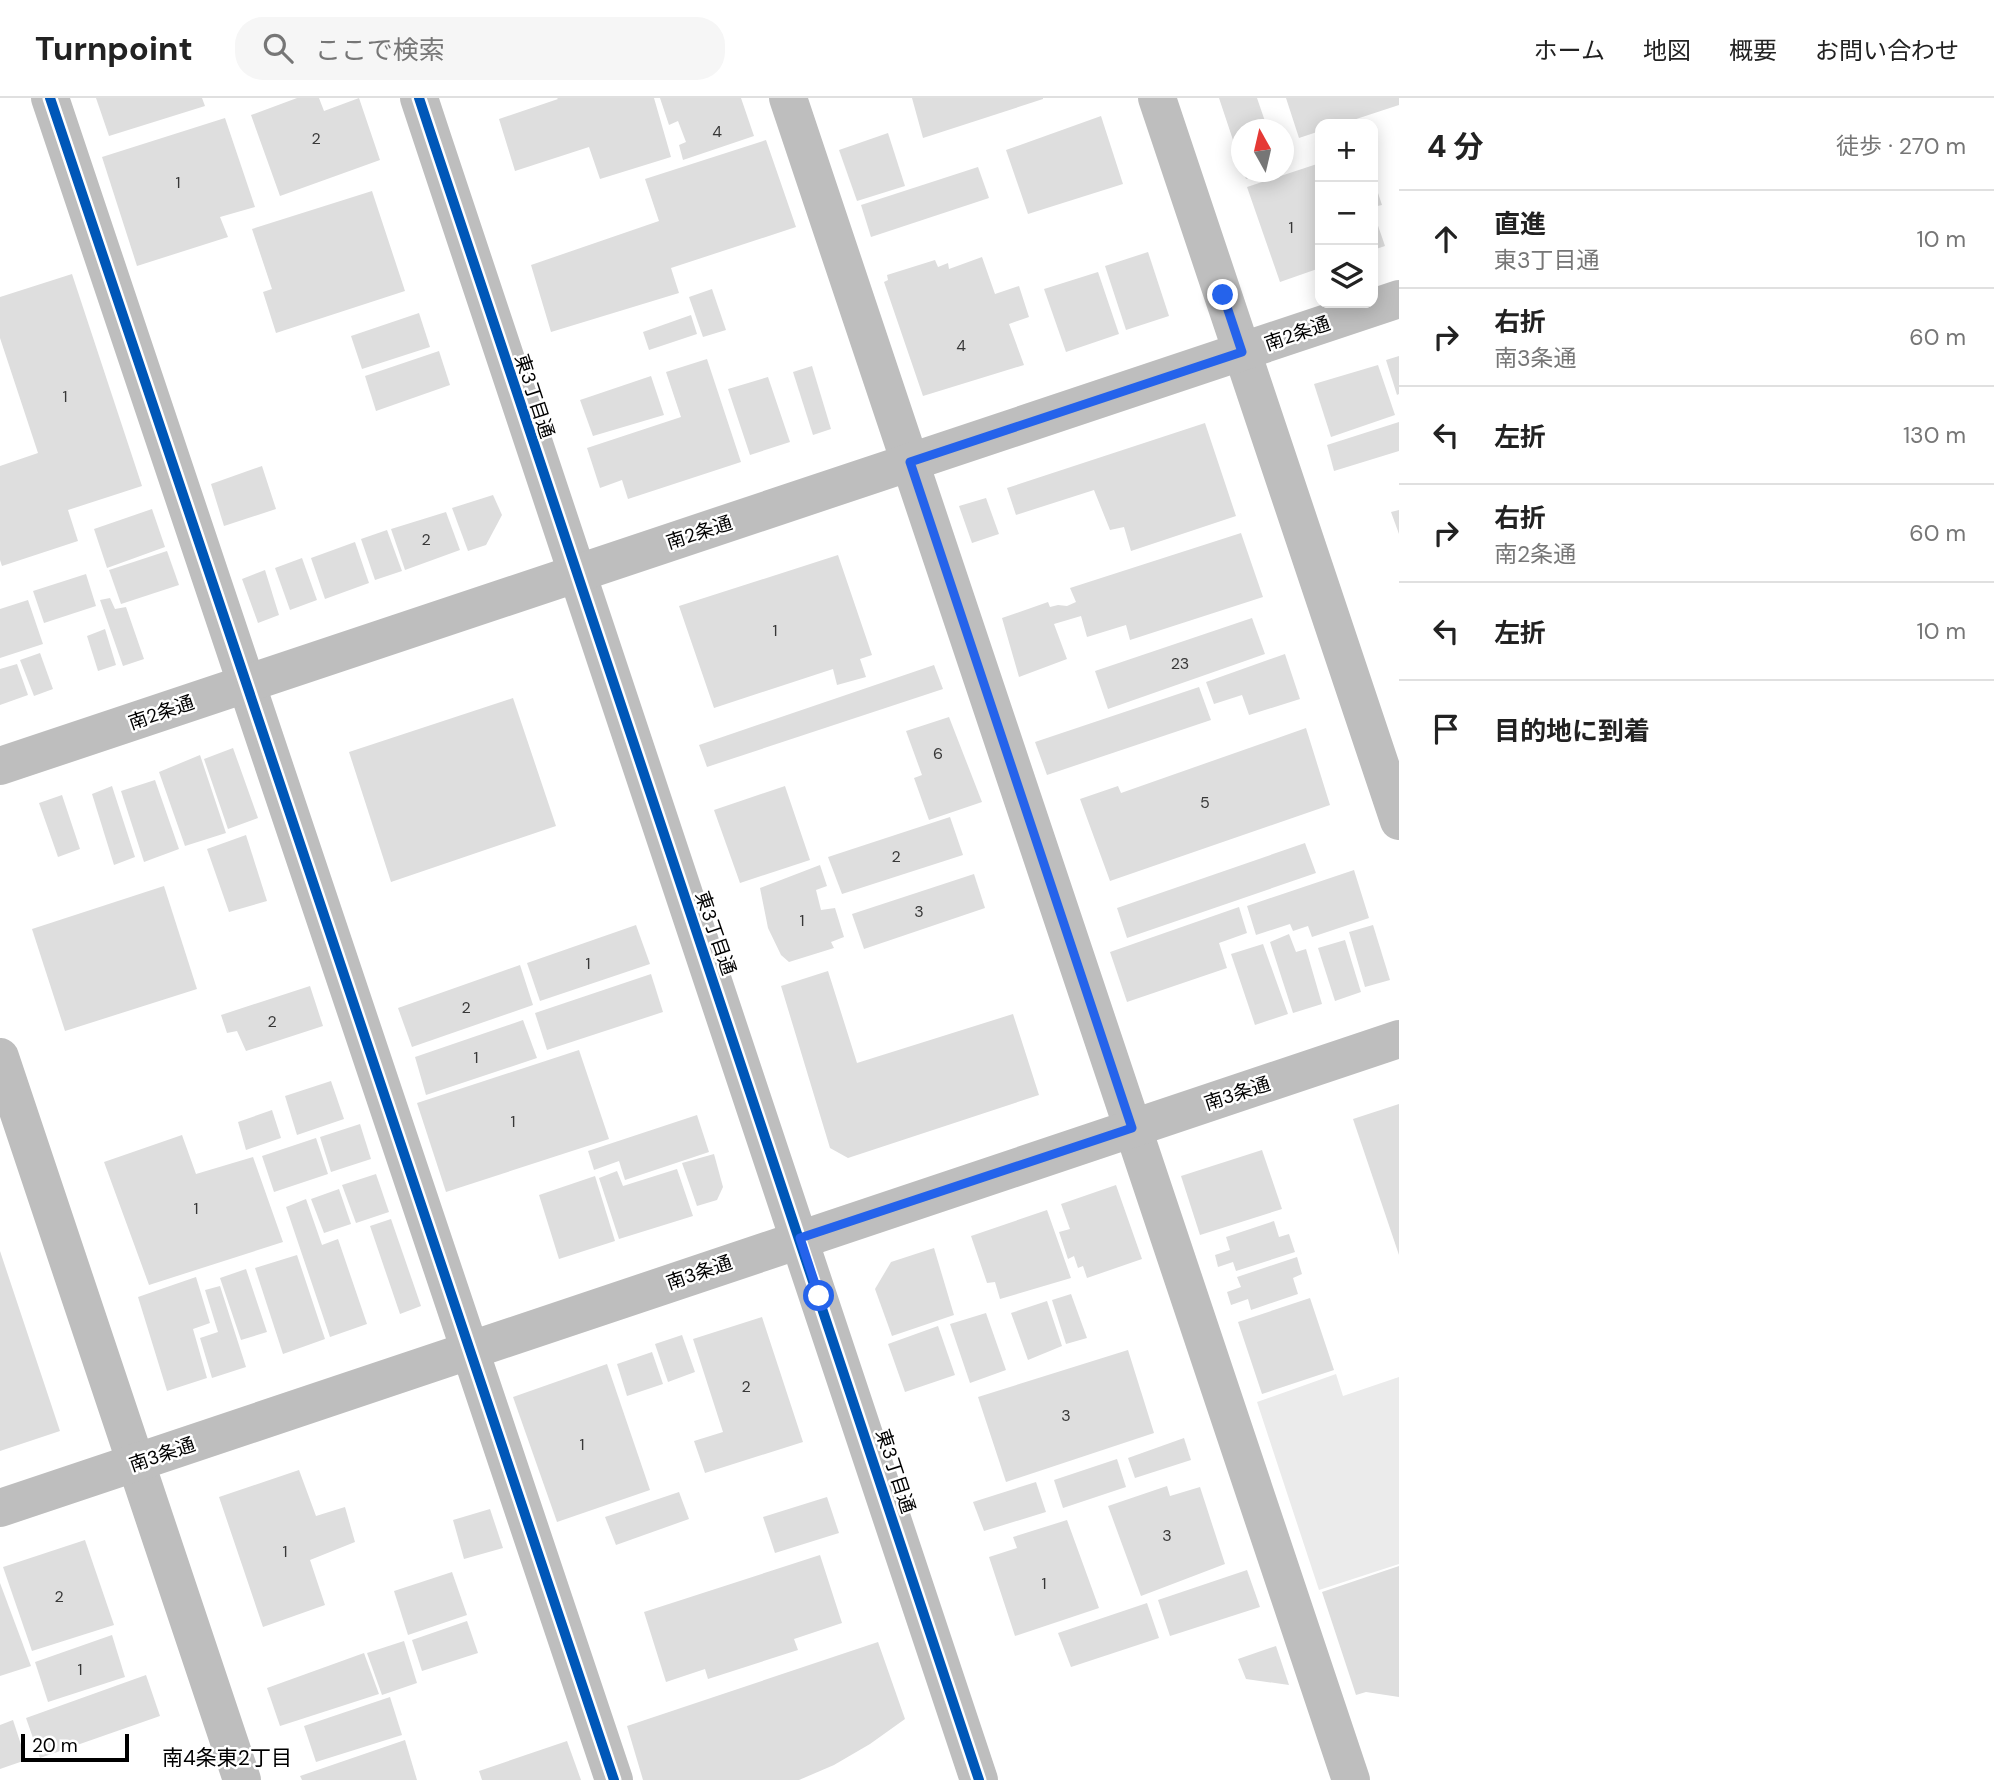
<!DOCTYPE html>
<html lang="ja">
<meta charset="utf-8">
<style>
:root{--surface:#fff;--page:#f6f6f6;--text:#222;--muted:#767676;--line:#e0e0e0}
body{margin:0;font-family:"DM Sans","Noto Sans JP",sans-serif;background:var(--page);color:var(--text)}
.controls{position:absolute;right:21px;top:21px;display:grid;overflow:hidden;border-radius:14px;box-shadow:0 4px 18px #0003}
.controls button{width:63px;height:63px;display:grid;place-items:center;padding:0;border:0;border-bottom:2px solid var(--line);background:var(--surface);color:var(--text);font:35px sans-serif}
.compass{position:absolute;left:1231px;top:21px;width:63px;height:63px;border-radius:50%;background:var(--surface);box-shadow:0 4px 18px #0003;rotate:352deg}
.scale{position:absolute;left:21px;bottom:18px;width:108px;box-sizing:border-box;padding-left:7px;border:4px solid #000;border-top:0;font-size:19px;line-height:24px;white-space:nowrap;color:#000;-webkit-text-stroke:5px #fff;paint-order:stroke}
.stop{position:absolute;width:21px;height:21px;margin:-16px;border:5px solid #2563eb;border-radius:50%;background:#fff}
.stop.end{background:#2563eb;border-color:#fff;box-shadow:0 2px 7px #0008}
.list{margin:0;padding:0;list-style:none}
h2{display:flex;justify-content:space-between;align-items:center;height:91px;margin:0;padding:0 28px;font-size:30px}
h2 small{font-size:23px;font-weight:400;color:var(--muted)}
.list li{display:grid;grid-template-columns:46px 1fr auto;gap:21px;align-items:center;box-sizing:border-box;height:98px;padding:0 28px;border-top:2px solid var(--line)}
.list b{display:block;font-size:26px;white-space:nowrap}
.list p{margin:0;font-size:23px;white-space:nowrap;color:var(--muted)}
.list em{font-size:23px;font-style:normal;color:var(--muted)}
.icon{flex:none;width:38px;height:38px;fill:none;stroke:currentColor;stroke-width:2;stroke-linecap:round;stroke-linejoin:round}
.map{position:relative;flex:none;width:1399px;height:1682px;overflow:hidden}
header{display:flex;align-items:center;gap:42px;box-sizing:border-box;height:98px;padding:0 35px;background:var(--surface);border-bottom:2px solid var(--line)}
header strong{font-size:33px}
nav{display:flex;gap:38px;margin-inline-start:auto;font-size:24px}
.search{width:490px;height:63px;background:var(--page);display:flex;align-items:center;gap:18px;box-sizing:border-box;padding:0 24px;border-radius:28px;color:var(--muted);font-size:26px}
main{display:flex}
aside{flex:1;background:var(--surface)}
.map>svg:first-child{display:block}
.green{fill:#ebebeb}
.building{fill:#dedede}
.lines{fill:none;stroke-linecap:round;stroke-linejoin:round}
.minor{stroke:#bebebe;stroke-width:38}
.cycleway-casing{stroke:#fff;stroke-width:15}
.cycleway{stroke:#0057b8;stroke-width:10}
.route{stroke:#2563eb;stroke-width:9}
.labels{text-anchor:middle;stroke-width:5;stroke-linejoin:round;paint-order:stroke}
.number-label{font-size:16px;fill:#383838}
.street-label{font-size:19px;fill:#000;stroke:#fff}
.neighbourhood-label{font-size:21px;fill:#000;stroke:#fff}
</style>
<header>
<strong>Turnpoint</strong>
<div class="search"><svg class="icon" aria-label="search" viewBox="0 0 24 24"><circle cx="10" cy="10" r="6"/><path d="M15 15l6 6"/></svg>ここで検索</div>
<nav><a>ホーム</a><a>地図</a><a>概要</a><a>お問い合わせ</a></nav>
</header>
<main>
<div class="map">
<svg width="1399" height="1682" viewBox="0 0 1399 1682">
<rect width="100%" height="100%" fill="#fff"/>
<polygon class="green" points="1336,1276 1343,1298 1399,1279 1399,1466 1319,1492 1257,1304"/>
<g class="building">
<polygon points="96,0 202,0 205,8 109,38"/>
<polygon points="297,0 319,0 324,13 359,0 380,62 280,98 251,17"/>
<polygon points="557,0 654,0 671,59 600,81 589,49 515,73 499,21 558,1"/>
<polygon points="660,0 741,0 754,38 683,62 679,47 686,44 678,23 669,27"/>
<polygon points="912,0 1043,0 1043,1 923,40"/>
<polygon points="1219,0 1257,0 1268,32 1241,32 1241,66"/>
<polygon points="1286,0 1399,0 1399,7 1341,26 1320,26 1320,33 1299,40"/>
<polygon points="1101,18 1123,86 1028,116 1006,52"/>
<polygon points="225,20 255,109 220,119 228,139 137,168 102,59"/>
<polygon points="888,35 905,88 857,103 839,52"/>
<polygon points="766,42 796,129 671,170 679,195 551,234 531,167 659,123 645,81"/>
<polygon points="1320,65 1320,170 1280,184 1247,89"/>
<polygon points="978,69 989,100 871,139 861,107"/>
<polygon points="1244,74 1267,74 1246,81"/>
<polygon points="1373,80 1382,107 1373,109"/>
<polygon points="372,93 405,193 276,235 263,194 272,191 252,131"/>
<polygon points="1373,113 1385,148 1373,152"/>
<polygon points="1148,154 1169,218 1126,232 1105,168"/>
<polygon points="982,159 995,196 1019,188 1029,219 1009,226 1024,267 923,298 884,184 888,182 887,177 935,162 938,169 948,165 949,171"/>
<polygon points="1098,174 1119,236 1066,254 1044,191"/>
<polygon points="72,176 142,388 68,412 78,443 2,468 0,462 0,368 38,355 0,240 0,199"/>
<polygon points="712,191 726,232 703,239 689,199"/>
<polygon points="419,215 430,249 362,271 351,238"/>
<polygon points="691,217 697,236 649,252 643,234"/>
<polygon points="439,253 450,287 376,313 365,278"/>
<polygon points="1399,258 1399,296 1397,297 1386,262"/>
<polygon points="707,261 741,364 628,401 622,382 600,390 587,350 681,319 666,274"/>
<polygon points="1378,267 1395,317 1331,339 1314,286"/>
<polygon points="812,268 831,331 813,337 793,274"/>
<polygon points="651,278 664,317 593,338 580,302"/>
<polygon points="768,279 790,344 750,357 728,291"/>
<polygon points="1399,324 1399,353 1334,373 1327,347"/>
<polygon points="1205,325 1236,418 1131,453 1124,429 1110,432 1094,392 1016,417 1007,390"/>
<polygon points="262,368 276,411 224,428 211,386"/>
<polygon points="493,397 502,417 486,447 468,453 452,410"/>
<polygon points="986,400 999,436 972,445 959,408"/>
<polygon points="152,411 165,449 107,470 94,431"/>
<polygon points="1399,412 1399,436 1391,414"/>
<polygon points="446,414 460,452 405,472 391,431"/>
<polygon points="387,432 402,473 375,482 361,441"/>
<polygon points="1241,435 1263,499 1130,542 1126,527 1087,539 1081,518 1054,526 1067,561 1019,579 1002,520 1048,504 1050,509 1058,507 1067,508 1076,504 1070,490"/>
<polygon points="355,444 369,485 325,501 311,460"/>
<polygon points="167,453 179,487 121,506 109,472"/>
<polygon points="838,457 872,557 860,561 866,579 837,587 833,571 714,610 679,508"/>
<polygon points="302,460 317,502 290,512 275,470"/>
<polygon points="265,472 279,517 258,525 242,481"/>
<polygon points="86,476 96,508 44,525 33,493"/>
<polygon points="110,500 115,511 126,509 144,561 123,568 100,502"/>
<polygon points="28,502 43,546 0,560 0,511"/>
<polygon points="1252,520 1265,556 1108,611 1095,573"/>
<polygon points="105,531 116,567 98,573 87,538"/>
<polygon points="40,555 53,591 34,598 20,562"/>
<polygon points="1285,556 1300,601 1249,617 1242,597 1214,606 1206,584"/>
<polygon points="17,566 28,597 0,607 0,571"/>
<polygon points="934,567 943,591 707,669 699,647"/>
<polygon points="1199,589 1211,622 1047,677 1035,644"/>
<polygon points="513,600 556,728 391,784 349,654"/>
<polygon points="949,619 982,704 929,722 914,680 922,677 906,633"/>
<polygon points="1306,630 1330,707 1110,783 1080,701 1118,688 1121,695"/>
<polygon points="233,650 258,720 228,731 204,661"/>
<polygon points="200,657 226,735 185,748 159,674"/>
<polygon points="155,682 179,751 144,764 121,693"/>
<polygon points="112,688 135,759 114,767 92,696"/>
<polygon points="785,688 810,762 740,785 714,712"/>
<polygon points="62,697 80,751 58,759 39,705"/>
<polygon points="950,719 963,757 842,796 828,759"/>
<polygon points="246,737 267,803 229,814 207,751"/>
<polygon points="1305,745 1316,775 1127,840 1117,810"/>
<polygon points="820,767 827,788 816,792 821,812 835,810 844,839 831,844 834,850 789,864 781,857 768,830 760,790"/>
<polygon points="1354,772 1369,820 1312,839 1308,828 1293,833 1290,826 1256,837 1247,808"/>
<polygon points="974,776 985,810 864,851 852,816"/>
<polygon points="164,788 197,891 65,933 32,831"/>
<polygon points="1239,809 1247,835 1219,845 1227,870 1127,904 1110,854"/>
<polygon points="636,827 650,866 540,903 527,865"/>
<polygon points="1373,827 1390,882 1365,889 1349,834"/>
<polygon points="1289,836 1296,854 1306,851 1322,906 1293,915 1270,844"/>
<polygon points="1345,842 1361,894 1335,903 1318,850"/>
<polygon points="1263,846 1288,916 1255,927 1231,856"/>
<polygon points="520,867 533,907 412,949 398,910"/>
<polygon points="828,873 857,965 1013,916 1039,997 848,1060 830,1050 781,888"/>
<polygon points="651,876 663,914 547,952 535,915"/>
<polygon points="310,888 323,928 246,953 237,933 227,935 221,917"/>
<polygon points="523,922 537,960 426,997 415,959"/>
<polygon points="579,952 609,1041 446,1094 417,1005"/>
<polygon points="331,983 344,1021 297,1037 285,998"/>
<polygon points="1399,1006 1399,1157 1353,1021"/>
<polygon points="272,1012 281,1040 246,1052 238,1024"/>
<polygon points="697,1017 709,1054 625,1082 619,1063 594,1072 588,1053"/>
<polygon points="360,1026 371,1061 331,1074 320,1039"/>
<polygon points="182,1037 196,1076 253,1059 283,1144 149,1187 104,1064"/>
<polygon points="316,1040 328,1076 274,1094 262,1058"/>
<polygon points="1262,1052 1282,1111 1200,1137 1181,1078"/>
<polygon points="714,1056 723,1089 717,1102 697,1108 682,1065"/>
<polygon points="677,1071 693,1118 619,1141 599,1080 617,1073 623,1088"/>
<polygon points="376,1076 389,1114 356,1125 342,1087"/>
<polygon points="595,1078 615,1143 559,1161 539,1097"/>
<polygon points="1116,1087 1142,1161 1087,1180 1083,1168 1078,1170 1074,1158 1068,1161 1059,1134 1070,1131 1061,1106"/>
<polygon points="339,1091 351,1126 324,1135 311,1101"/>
<polygon points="306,1101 322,1147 338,1141 367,1226 330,1239 286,1109"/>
<polygon points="1047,1112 1071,1180 1000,1201 995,1184 987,1185 971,1138"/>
<polygon points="391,1121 421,1208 400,1216 370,1128"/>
<polygon points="1274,1123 1279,1139 1289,1136 1295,1154 1236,1173 1233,1164 1218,1169 1215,1157 1230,1152 1226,1139"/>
<polygon points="934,1150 954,1217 892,1238 875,1191 891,1164"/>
<polygon points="0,1153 60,1333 0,1353"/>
<polygon points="297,1157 325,1241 283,1256 255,1170"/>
<polygon points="1297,1159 1302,1176 1293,1180 1298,1196 1251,1212 1248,1201 1231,1207 1227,1194 1241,1189 1237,1179"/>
<polygon points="246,1171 267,1234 241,1242 220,1180"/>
<polygon points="196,1179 210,1225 193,1231 207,1280 167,1293 138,1199"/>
<polygon points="220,1188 246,1269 212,1280 200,1240 218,1234 205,1192"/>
<polygon points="1071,1196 1087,1240 1066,1246 1052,1202"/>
<polygon points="1310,1200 1334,1272 1262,1296 1238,1224"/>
<polygon points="1047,1203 1062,1248 1028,1262 1011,1215"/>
<polygon points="986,1215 1006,1272 970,1285 950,1226"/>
<polygon points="762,1219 803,1344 705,1375 694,1343 723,1334 693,1241"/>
<polygon points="938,1228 955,1277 905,1294 888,1246"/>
<polygon points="682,1237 695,1274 668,1284 655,1246"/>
<polygon points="1128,1252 1154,1335 1006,1384 978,1299"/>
<polygon points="652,1254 663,1286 627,1298 617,1266"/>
<polygon points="607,1266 650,1392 557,1424 513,1299"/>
<polygon points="1184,1340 1191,1362 1135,1380 1128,1360"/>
<polygon points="1117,1361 1126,1389 1063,1410 1054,1382"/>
<polygon points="299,1372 316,1418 345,1409 355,1444 310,1462 325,1507 263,1529 219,1399"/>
<polygon points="1036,1384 1046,1414 984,1433 973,1404"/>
<polygon points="1167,1388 1170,1398 1200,1389 1225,1466 1141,1498 1108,1408"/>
<polygon points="679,1394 689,1421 616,1447 605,1419"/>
<polygon points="827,1399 839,1435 775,1455 763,1419"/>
<polygon points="490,1411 503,1450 464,1461 453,1422"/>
<polygon points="1067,1422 1099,1510 1015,1538 989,1459 1017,1450 1013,1439"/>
<polygon points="85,1442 114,1527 32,1553 3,1469"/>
<polygon points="820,1457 842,1525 794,1541 798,1552 708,1581 705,1571 666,1584 644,1514"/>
<polygon points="1399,1468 1399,1599 1366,1594 1356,1597 1322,1494"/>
<polygon points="1247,1472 1260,1509 1170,1538 1158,1502"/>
<polygon points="452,1474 467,1517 408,1537 394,1493"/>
<polygon points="0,1485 31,1568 0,1578"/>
<polygon points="1147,1505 1159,1540 1071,1569 1058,1535"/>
<polygon points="467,1523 478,1555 422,1573 412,1542"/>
<polygon points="112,1537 125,1579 48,1604 35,1564"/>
<polygon points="404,1543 417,1585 382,1597 367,1555"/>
<polygon points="878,1544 905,1621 870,1646 834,1667 799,1682 643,1682 627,1628"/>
<polygon points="1276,1548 1289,1587 1246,1581 1238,1561"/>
<polygon points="364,1555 379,1596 280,1628 267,1590"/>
<polygon points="146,1577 160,1618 40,1660 26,1620"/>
<polygon points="390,1599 402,1637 316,1664 304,1628"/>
<polygon points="13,1622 26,1662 0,1671 0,1627"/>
<polygon points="405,1642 417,1682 302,1682 300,1678"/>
<polygon points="567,1643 581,1682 482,1682 479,1673"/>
</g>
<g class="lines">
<g class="minor">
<polyline points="50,0 614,1682"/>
<path d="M419,0C604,561 795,1120 979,1682"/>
<polyline points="788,0 1351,1682"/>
<polyline points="1157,0 1399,723"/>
<polyline points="0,668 1399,201"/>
<polyline points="0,959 242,1682"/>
<polyline points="0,1410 1399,941"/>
</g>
<g class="cycleway-casing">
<g id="cycleway">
<polyline points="50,0 614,1682"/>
<path d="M419,0C604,561 795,1120 979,1682"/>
</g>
</g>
<use href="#cycleway" class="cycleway"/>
</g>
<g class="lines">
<polyline class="route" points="819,1198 800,1140 1132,1030 910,364 1242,254 1223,197"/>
</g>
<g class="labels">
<g class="number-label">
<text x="717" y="39">4</text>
<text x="316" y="46">2</text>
<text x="178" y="90">1</text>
<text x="1291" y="135">1</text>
<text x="961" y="253">4</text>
<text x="65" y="304">1</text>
<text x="426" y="447">2</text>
<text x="775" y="538">1</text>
<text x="1180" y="571">23</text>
<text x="938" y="661">6</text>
<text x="1205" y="710">5</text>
<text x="896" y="764">2</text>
<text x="919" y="819">3</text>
<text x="802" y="828">1</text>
<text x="588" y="871">1</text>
<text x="466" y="915">2</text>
<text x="272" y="929">2</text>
<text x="476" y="965">1</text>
<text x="513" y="1029">1</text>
<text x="196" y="1116">1</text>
<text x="746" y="1294">2</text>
<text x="1066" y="1323">3</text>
<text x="582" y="1352">1</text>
<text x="1167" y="1443">3</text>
<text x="285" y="1459">1</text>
<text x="1044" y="1491">1</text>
<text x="59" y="1504">2</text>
<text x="80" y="1577">1</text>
</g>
<g class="street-label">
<text transform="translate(1297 235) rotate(-19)" y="7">南2条通</text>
<text transform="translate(535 298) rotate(72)" y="7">東3丁目通</text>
<text transform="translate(699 434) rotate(-18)" y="7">南2条通</text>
<text transform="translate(161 614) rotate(-19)" y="7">南2条通</text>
<text transform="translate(716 835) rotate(71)" y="7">東3丁目通</text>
<text transform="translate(1237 995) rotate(-18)" y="7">南3条通</text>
<text transform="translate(699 1174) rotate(-19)" y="7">南3条通</text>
<text transform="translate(162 1356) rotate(-19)" y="7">南3条通</text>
<text transform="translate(896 1373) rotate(72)" y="7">東3丁目通</text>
</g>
<g class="neighbourhood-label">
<text x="227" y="1667">南4条東2丁目</text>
</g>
</g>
</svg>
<div class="controls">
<button>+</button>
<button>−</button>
<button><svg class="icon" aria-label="layers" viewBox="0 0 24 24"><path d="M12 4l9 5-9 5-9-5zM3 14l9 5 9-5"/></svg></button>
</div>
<svg class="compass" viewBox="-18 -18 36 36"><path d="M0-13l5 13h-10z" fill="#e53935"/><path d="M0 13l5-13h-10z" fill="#767676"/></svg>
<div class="scale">20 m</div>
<div class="stop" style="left:819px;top:1198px"></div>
<div class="stop end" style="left:1223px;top:197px"></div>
</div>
<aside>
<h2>4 分<small>徒歩 · 270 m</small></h2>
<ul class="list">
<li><svg class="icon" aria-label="ahead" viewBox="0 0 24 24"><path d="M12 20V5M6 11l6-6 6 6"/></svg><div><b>直進</b><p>東3丁目通</p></div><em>10 m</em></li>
<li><svg class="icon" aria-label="right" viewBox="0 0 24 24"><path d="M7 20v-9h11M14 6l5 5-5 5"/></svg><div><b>右折</b><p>南3条通</p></div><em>60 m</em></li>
<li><svg class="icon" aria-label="left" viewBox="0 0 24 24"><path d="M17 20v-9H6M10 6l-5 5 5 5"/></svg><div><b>左折</b></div><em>130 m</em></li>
<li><svg class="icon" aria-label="right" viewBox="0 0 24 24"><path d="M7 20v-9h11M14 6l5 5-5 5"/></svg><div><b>右折</b><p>南2条通</p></div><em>60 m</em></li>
<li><svg class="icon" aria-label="left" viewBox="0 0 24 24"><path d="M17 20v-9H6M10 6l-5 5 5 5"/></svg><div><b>左折</b></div><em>10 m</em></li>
<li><svg class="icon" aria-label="arrive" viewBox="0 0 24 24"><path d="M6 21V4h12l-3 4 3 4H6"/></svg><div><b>目的地に到着</b></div></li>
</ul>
</aside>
</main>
